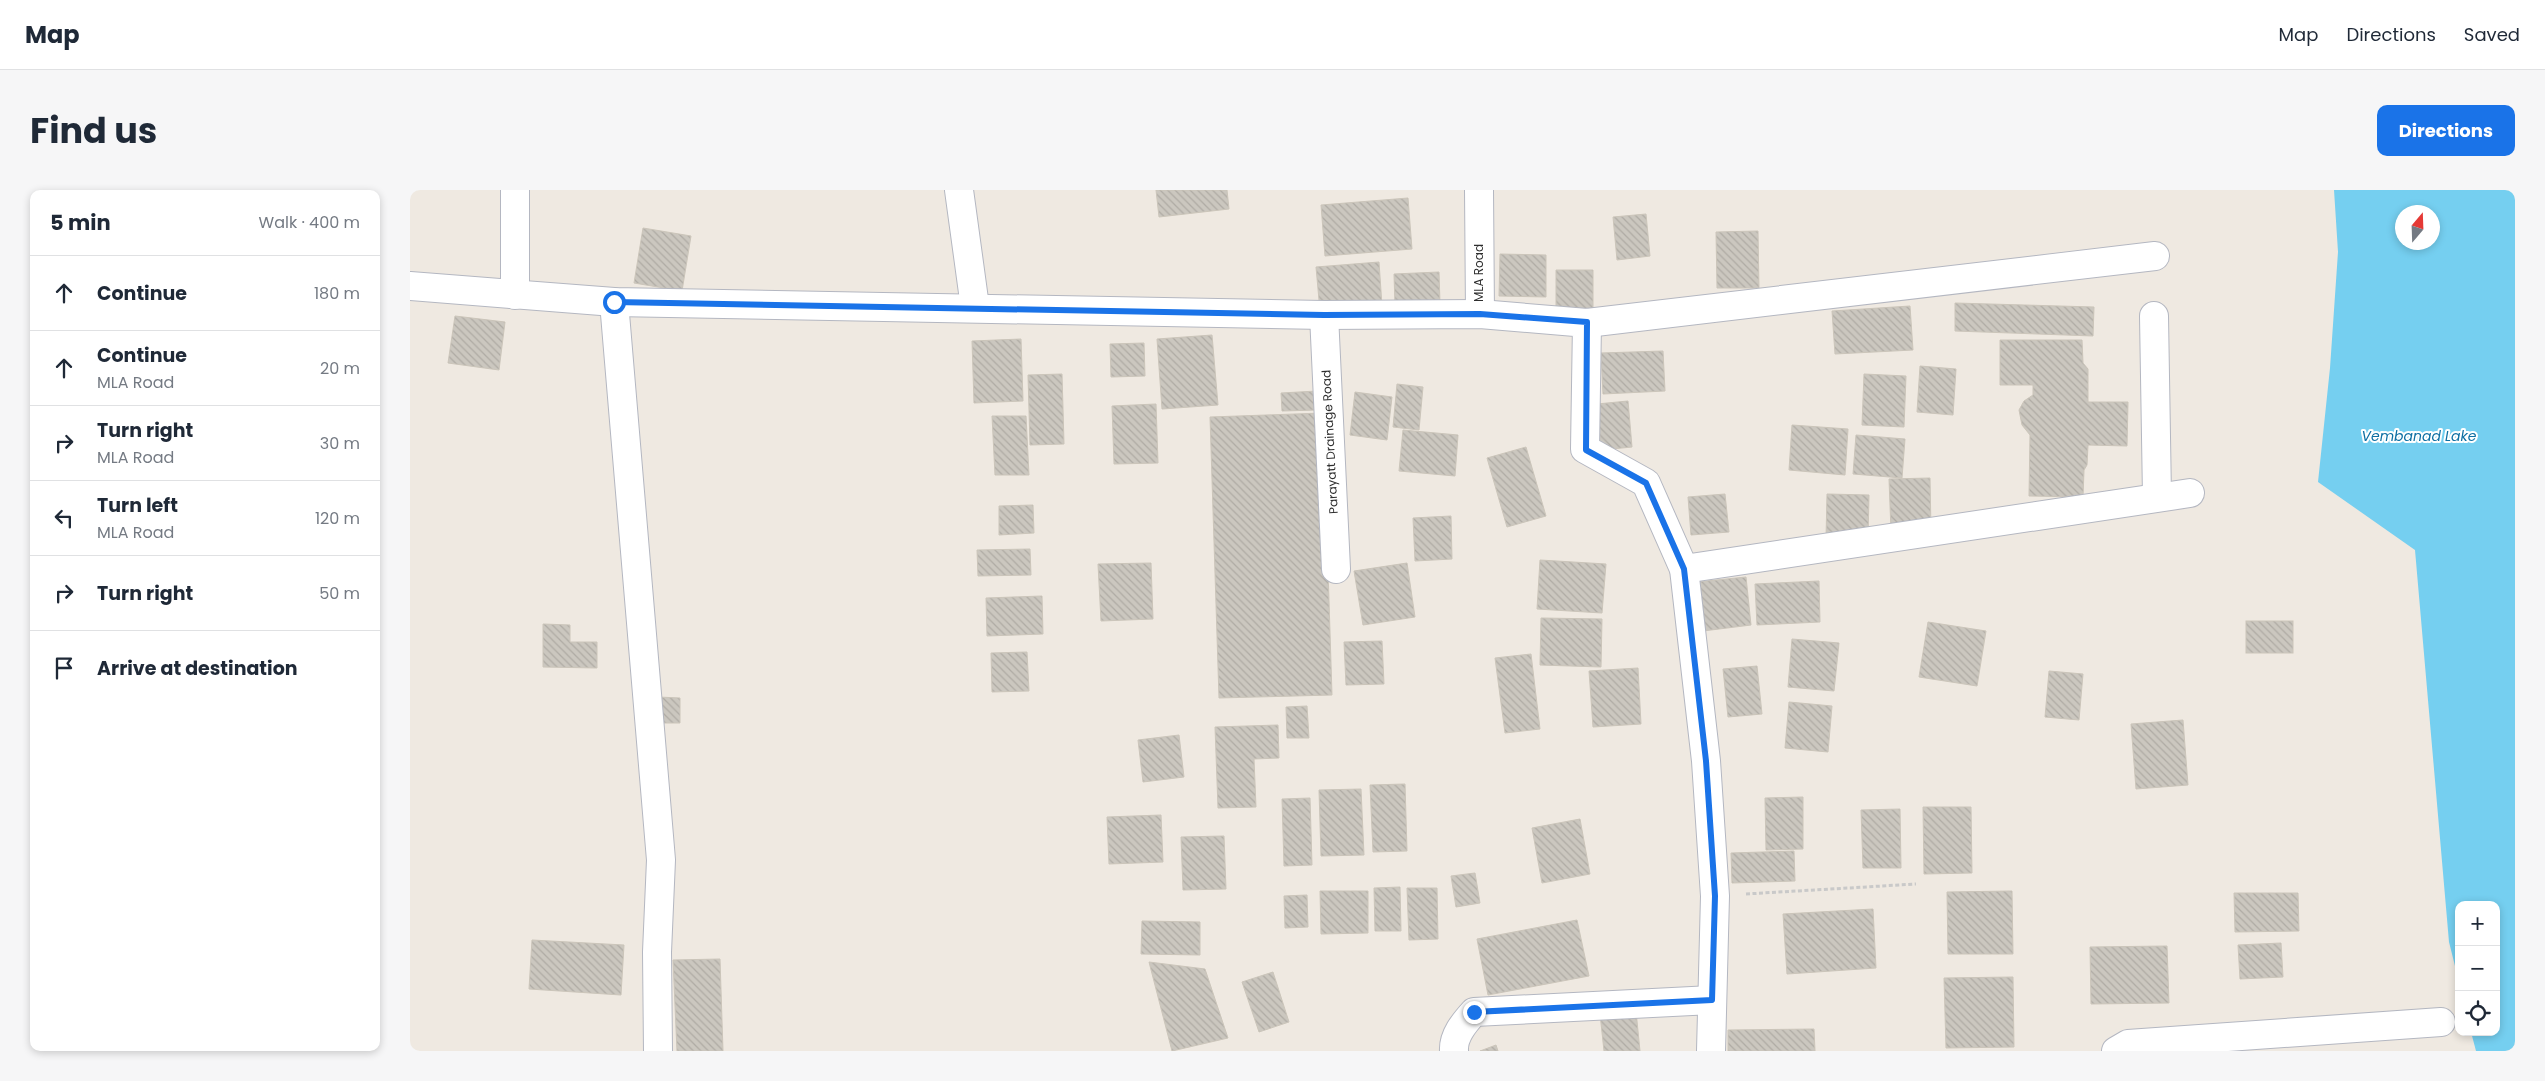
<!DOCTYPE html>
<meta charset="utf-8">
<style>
:root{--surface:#fff;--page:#f6f6f7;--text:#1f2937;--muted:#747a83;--line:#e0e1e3;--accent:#1a73e8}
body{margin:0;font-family:Poppins,sans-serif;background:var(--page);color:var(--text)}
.controls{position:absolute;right:15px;bottom:15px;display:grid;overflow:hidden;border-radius:10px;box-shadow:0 2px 8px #0003}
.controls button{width:45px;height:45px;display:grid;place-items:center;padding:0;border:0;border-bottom:1px solid var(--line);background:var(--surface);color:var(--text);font:25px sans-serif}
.compass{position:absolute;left:1985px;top:15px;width:45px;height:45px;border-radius:50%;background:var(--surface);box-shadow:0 2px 8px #0003;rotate:19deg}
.stop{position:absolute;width:15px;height:15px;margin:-11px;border:4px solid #1a73e8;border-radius:50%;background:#fff}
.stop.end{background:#1a73e8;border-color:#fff;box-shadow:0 1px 5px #0008}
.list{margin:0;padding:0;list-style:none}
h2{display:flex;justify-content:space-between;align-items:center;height:65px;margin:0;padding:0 20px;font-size:21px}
h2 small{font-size:16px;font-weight:400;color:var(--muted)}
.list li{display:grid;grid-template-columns:32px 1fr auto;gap:15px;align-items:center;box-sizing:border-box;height:75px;padding:0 20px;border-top:1px solid var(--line)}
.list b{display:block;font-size:19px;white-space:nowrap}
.list p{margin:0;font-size:16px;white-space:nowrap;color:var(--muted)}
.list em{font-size:16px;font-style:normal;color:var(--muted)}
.icon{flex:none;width:28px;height:28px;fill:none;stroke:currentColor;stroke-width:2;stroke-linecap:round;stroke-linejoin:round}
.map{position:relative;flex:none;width:2105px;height:861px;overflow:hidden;border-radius:10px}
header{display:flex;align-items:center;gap:30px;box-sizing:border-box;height:70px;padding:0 25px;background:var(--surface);border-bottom:1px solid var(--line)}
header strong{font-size:24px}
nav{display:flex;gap:28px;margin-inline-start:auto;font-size:18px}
.intro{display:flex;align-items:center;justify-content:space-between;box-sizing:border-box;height:120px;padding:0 30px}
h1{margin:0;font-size:35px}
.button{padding:12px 22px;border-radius:10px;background:var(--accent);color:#fff;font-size:18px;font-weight:700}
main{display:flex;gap:30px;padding:0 30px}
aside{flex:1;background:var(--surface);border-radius:10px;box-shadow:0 2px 8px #0003}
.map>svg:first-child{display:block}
.water{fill:#75cff0;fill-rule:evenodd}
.building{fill:url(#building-back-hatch);stroke:#cbc5ba}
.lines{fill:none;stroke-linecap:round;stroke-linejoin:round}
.street-casing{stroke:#b4b7c1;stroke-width:30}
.path{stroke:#c9c9c9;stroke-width:3;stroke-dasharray:4 2.5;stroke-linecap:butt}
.street{stroke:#fff;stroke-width:28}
.route{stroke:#1a73e8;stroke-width:6}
.labels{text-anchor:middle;stroke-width:4;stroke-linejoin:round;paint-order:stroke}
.street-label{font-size:12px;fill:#2e2e2e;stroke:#fff}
.water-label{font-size:14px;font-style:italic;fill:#0d6fa3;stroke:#fff}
</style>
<header>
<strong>Map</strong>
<nav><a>Map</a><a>Directions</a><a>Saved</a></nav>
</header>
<div class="intro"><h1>Find us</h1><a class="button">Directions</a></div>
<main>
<aside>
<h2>5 min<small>Walk · 400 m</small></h2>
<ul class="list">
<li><svg class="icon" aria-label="ahead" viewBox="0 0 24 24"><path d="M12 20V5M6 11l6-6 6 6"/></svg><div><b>Continue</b></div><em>180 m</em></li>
<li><svg class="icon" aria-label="ahead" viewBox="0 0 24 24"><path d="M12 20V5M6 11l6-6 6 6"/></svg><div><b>Continue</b><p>MLA Road</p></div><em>20 m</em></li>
<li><svg class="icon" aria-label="right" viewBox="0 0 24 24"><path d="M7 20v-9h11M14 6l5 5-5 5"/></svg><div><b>Turn right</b><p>MLA Road</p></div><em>30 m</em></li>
<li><svg class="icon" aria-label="left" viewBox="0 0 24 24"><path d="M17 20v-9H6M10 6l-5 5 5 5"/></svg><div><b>Turn left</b><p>MLA Road</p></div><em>120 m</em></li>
<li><svg class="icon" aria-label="right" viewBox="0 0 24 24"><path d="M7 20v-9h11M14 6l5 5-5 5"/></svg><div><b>Turn right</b></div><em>50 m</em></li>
<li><svg class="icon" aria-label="arrive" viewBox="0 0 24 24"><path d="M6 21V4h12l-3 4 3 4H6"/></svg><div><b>Arrive at destination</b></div></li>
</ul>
</aside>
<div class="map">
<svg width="2105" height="861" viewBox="0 0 2105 861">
<defs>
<pattern id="building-back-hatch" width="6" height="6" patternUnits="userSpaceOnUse" patternTransform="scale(1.25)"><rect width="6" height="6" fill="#cbc7bf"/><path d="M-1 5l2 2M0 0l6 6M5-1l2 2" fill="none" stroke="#afaba4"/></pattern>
</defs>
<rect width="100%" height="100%" fill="#efe9e1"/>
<path class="water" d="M1924,0H2105V861H2066L2061,842H2086V715H2049V792L2039,752L2005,360L1908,292L1920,178L1928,62ZM1992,22H2022V52H1992Z"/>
<g class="building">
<polygon points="746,0 817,0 819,19 749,27"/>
<polygon points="998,8 1002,59 915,66 911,15"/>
<polygon points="1236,24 1240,66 1207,70 1203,27"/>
<polygon points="233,38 281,46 272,101 224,93"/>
<polygon points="1348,41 1349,98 1307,98 1306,42"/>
<polygon points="1090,64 1136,65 1136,107 1089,106"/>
<polygon points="969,72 972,116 910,121 906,77"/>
<polygon points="1146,80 1183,80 1183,123 1146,122"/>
<polygon points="1029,82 1030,114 985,115 984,84"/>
<polygon points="1545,113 1684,117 1683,146 1545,141"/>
<polygon points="1500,116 1503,160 1425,164 1422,121"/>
<polygon points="45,126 95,132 89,180 38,173"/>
<polygon points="802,145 808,215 752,219 747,149"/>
<polygon points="611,149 613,211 564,213 562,151"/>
<polygon points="1590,150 1672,150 1673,173 1678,179 1678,212 1718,212 1717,256 1678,255 1677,275 1674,280 1673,307 1619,306 1620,245 1612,235 1609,220 1614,211 1623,205 1623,195 1590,195"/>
<polygon points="734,153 735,186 701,187 700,154"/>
<polygon points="1253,161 1255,201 1193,204 1191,163"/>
<polygon points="1510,176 1546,179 1543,225 1507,222"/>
<polygon points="652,184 654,254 620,255 618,185"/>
<polygon points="1454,184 1496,186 1494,237 1452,235"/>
<polygon points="987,194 1013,197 1009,240 983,237"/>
<polygon points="907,201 907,220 872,221 871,203"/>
<polygon points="945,202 982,207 977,250 940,245"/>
<polygon points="1218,211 1222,257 1191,260 1187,214"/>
<polygon points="746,214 748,273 704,274 702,216"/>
<polygon points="913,223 922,505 809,508 800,227"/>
<polygon points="582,226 616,226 619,285 585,285"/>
<polygon points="1382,235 1438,239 1435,285 1379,280"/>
<polygon points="993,240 1048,245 1045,286 989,281"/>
<polygon points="1446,245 1495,249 1492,288 1443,284"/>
<polygon points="1116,257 1136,326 1097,337 1077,268"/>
<polygon points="1520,288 1521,340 1481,341 1479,289"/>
<polygon points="1315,304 1319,342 1281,345 1278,307"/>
<polygon points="1417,304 1459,305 1458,349 1416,349"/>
<polygon points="623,315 624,343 589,345 589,316"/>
<polygon points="1041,326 1042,369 1005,371 1003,328"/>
<polygon points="620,359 621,385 568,386 567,360"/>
<polygon points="1130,370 1196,374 1192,423 1127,419"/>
<polygon points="741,373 743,429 691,431 688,374"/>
<polygon points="997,373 1005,427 953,435 944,381"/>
<polygon points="1336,387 1341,435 1293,441 1287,392"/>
<polygon points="1409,391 1410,432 1347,435 1345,394"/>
<polygon points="632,406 633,444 577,446 576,408"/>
<polygon points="1131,428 1192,429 1191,477 1130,475"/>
<rect x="1836" y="431" width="47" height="32"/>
<polygon points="1518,432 1576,441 1567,496 1509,487"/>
<polygon points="133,434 160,435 160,452 187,452 187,478 133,477"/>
<polygon points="1382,449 1429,453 1424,501 1378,497"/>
<polygon points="972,451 974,494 936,495 934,452"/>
<polygon points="617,462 619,501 582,502 581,463"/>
<polygon points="1121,464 1130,539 1095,543 1085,468"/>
<polygon points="1347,476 1352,524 1318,527 1313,479"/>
<polygon points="1228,478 1231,534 1183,537 1179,481"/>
<polygon points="1639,481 1673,484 1669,530 1635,527"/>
<polygon points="248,507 270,508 270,533 248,533"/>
<polygon points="1379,512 1422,516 1418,562 1375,558"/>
<polygon points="897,516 899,548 877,548 876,517"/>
<polygon points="1773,530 1778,595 1726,599 1721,534"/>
<polygon points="868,535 869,568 844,569 846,617 808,618 805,537"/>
<polygon points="769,545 774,587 733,592 728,550"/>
<polygon points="995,594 997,661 963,662 960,595"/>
<polygon points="951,599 954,665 911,666 909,600"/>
<polygon points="1393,607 1393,659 1356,660 1355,608"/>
<polygon points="900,608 902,675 874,676 872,609"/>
<polygon points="1513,617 1561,617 1562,683 1514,684"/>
<polygon points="1490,619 1491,678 1453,678 1451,620"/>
<polygon points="751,625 753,672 699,674 697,627"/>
<polygon points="1170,629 1180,684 1132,693 1122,638"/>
<polygon points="814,646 816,699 773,700 771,647"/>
<polygon points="1384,661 1385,691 1322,693 1321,663"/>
<polygon points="1065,683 1070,713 1046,717 1041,686"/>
<polygon points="990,697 991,741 965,741 964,698"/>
<polygon points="997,698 1027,698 1028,749 999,750"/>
<polygon points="910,701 958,701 958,743 911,744"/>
<polygon points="1602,701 1603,764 1538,764 1537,702"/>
<polygon points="1824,703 1888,703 1889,741 1825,742"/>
<polygon points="897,705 898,737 875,738 874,706"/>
<polygon points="1463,719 1466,778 1377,784 1373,724"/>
<polygon points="1167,730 1179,786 1078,805 1067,749"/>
<polygon points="732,731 790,732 790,765 731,764"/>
<polygon points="122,750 214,755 211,805 119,799"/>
<polygon points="1871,753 1873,787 1830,789 1828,755"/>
<polygon points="1757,756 1759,813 1681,814 1680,757"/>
<polygon points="310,769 313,861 267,861 263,770"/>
<polygon points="739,772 795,779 818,848 762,861"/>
<polygon points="863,782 879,832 849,842 832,792"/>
<polygon points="1603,787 1604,857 1536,858 1534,788"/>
<polygon points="1226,821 1230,861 1194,861 1190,824"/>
<polygon points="1404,839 1405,861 1318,861 1318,840"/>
<polygon points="1086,855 1088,861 1070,861"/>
</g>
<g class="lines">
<g class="street-casing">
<g id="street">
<polyline points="549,0 565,117"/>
<polyline points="1069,0 1070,124"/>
<polyline points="0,96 204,112 914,125 1070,124 1177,133 1175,259 1236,293 1274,379 1296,571 1305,706 1301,861"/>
<polyline points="105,105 105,0"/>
<polyline points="204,112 251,670 247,762 248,861"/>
<polyline points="914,125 926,379"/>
<polyline points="1744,126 1747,307"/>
<polyline points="1177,133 1745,66"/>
<polyline points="1274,379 1780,303"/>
<path d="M1044,861C1043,846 1054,833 1064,822L1302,810"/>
<polyline points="1706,861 1718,854 2031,832"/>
</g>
</g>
<polyline class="path" points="1336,704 1506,694"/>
<use href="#street" class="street"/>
</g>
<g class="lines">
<polyline class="route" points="204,112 914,125 1070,124 1177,132 1176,260 1236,293 1274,379 1296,571 1305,706 1302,810 1064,822"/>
</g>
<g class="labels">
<g class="street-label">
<text transform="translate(1069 83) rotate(-90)" y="4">MLA Road</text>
<text transform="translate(920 252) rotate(-93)" y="4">Parayatt Drainage Road</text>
</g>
<g class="water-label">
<text x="2009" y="251">Vembanad Lake</text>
</g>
</g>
</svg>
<div class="controls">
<button>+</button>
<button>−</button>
<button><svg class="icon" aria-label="locate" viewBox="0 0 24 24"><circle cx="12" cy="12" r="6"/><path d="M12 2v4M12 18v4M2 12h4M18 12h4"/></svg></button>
</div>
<svg class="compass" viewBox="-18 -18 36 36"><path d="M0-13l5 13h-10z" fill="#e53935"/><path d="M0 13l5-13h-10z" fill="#747a83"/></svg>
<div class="stop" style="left:204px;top:112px"></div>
<div class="stop end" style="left:1064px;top:822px"></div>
</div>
</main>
